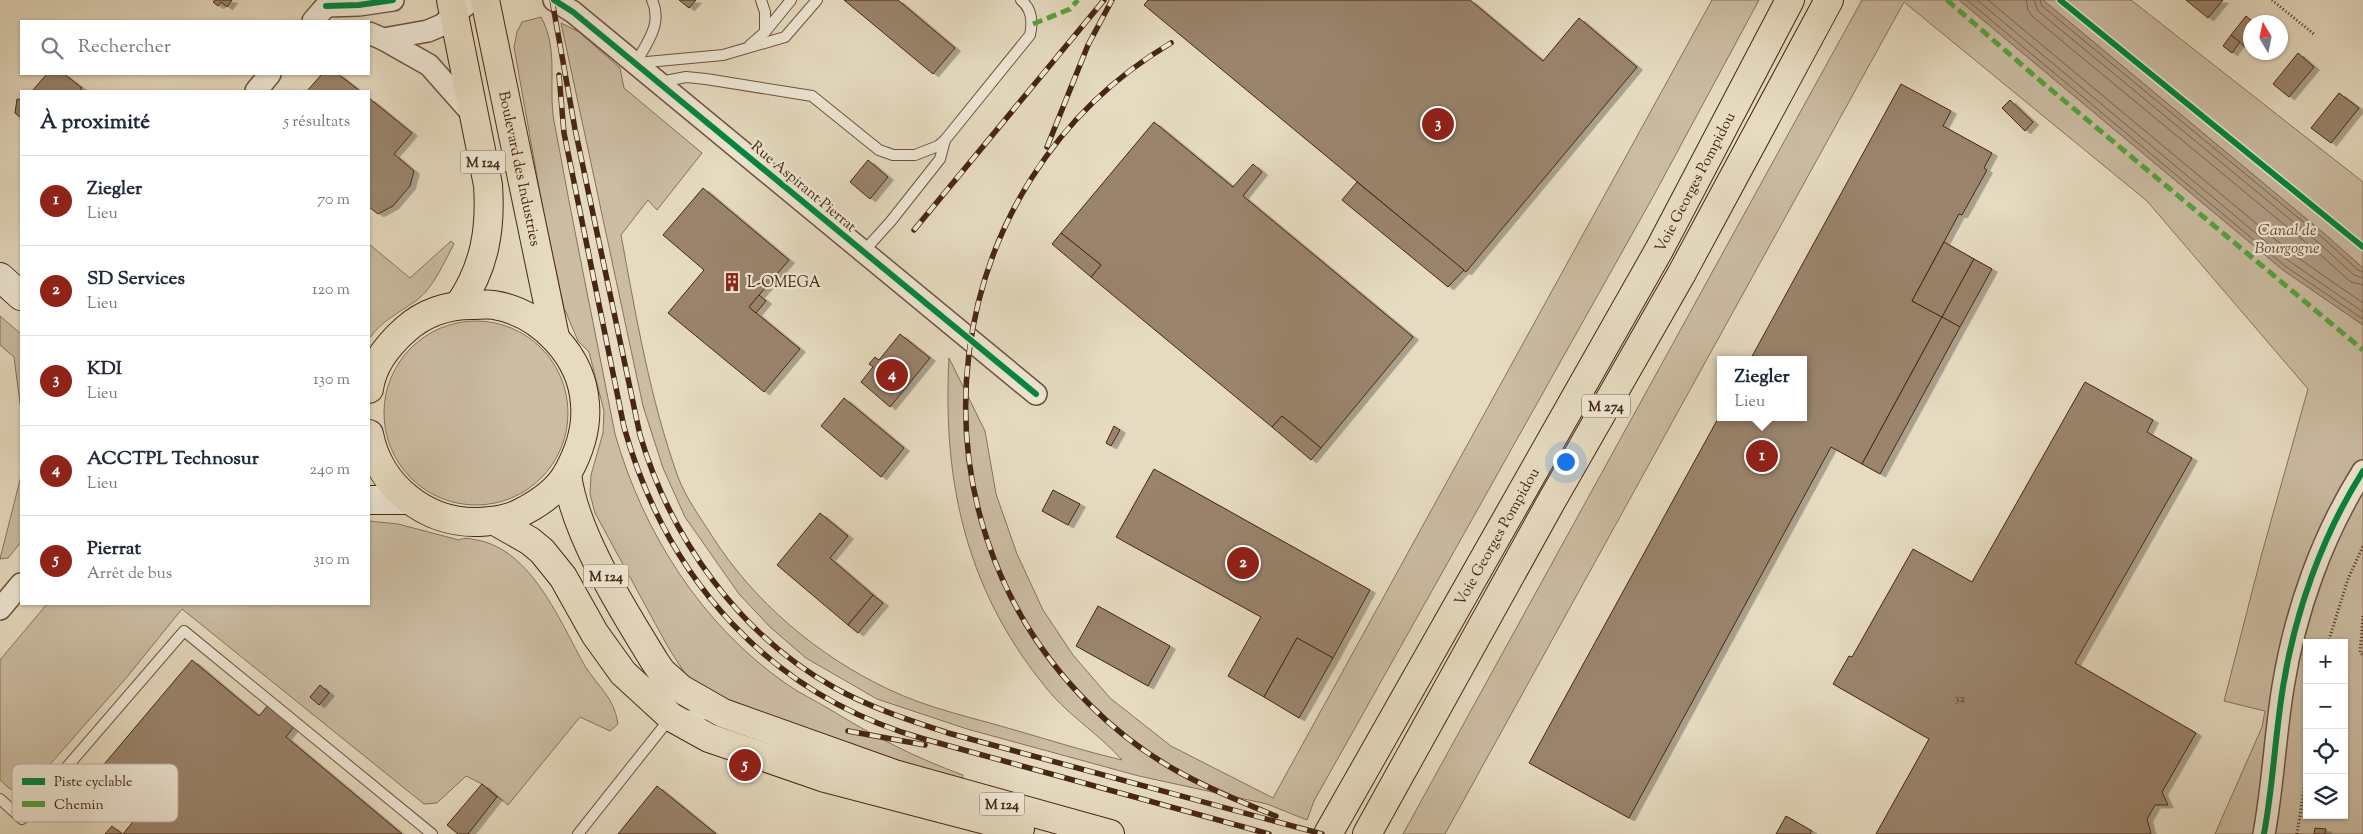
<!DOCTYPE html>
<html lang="fr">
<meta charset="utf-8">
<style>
:root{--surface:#fff;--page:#f2f2f3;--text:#1f2937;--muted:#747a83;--line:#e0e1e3;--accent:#8f2418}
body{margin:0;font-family:"Sorts Mill Goudy",serif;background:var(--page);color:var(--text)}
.controls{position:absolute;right:15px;bottom:15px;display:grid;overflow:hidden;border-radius:0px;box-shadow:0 1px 4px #0004}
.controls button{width:45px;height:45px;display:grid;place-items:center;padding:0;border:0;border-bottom:1px solid var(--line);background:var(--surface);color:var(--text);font:25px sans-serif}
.compass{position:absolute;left:2243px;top:15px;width:45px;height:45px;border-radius:50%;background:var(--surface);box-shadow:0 1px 4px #0004;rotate:350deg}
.you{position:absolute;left:1565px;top:461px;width:18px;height:18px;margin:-12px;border:4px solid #fff;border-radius:50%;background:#1a73e8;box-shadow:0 0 0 8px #1a73e833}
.badge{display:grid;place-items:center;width:32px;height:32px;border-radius:50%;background:var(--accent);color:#fff;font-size:16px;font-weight:700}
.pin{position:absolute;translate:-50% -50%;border:2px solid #fff;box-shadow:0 1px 5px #0006}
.popup{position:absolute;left:1717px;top:356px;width:90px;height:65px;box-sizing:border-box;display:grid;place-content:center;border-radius:0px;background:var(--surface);filter:drop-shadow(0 1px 4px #0005);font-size:16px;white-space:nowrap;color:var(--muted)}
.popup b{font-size:19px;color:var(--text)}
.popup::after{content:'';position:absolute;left:50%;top:100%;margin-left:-10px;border:10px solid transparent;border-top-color:var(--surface)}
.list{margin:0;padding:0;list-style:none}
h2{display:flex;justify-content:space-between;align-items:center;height:65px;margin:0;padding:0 20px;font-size:21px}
h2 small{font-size:16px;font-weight:400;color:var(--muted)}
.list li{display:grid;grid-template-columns:32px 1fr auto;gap:15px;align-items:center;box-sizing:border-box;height:90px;padding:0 20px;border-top:1px solid var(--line)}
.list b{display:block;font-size:19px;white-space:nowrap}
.list p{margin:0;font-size:16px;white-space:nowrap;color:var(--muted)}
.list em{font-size:16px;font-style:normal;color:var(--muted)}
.icon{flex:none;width:28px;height:28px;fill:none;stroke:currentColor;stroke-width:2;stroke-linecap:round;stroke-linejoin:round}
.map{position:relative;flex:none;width:2363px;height:834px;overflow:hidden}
.search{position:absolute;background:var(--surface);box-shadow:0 1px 4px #0004;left:20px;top:20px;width:350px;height:55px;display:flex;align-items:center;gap:12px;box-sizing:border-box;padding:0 18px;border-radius:0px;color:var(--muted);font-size:19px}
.panel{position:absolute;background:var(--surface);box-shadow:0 1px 4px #0004;left:20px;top:90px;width:350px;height:515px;border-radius:0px}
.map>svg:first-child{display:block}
.green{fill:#cbbca2;stroke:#89715a;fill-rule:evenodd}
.water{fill:#b09d85;stroke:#866d57}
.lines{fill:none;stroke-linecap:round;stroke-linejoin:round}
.shore{stroke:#7c624c;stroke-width:1}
.building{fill:#9a846c;stroke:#472612;filter:url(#shadow)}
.lane-casing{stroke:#6f533e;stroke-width:12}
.street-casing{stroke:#6f533e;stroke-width:24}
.secondary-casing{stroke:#472612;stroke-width:30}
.primary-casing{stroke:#472612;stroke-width:30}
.highway-casing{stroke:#472612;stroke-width:30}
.path{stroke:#472612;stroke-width:3;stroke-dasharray:1 2.5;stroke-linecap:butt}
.lane{stroke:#efe8d6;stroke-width:10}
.street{stroke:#efe8d6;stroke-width:21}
.secondary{stroke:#efe8d6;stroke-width:28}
.primary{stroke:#e6dbc0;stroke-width:28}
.highway{stroke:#e6dbc0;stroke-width:28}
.rail-casing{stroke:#472612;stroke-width:5.5}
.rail{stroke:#efe8d6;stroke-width:4;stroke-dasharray:11;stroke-linecap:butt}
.quiet{stroke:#55a33f;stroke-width:5;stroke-dasharray:10 5;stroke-linecap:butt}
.cycleway-casing{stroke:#efe8d6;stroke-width:9}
.cycleway{stroke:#00873e;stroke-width:6}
.labels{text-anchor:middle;stroke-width:4.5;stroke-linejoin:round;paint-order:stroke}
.number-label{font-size:12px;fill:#5c3e28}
.shield{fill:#efe8d6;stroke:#79604d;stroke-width:1}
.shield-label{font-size:14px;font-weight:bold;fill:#472612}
.street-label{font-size:15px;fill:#472612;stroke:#efe8d6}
.poi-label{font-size:15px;fill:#472612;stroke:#efe8d6;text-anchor:start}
.water-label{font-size:16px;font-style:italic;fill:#664a34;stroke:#efe8d6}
.key{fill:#efe8d6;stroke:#bdae9b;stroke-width:1}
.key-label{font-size:14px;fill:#472612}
</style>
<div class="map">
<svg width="2363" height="834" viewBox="0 0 2363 834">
<defs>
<filter id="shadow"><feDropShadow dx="5.5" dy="3" stdDeviation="0" flood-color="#0004"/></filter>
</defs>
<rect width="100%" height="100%" fill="#e6dbc0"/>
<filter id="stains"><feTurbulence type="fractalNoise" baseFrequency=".004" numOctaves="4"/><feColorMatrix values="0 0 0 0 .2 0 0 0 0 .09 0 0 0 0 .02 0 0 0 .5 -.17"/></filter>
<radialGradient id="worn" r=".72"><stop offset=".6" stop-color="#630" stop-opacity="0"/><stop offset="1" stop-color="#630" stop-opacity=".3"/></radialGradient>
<g class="green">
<path d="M1712,0H1759L1654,195L1314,801L1307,820L1267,804L1139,776L967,729L877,699L806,658L770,627L739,594L685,517L663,468L643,406L561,23L579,32L620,68L624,88L702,153L657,210L648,200L621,235C636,316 650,399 678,477C686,498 700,517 712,536C754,602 818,656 888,689C929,709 975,718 1018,731C1053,741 1087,752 1122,760C1102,737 1074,719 1053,696C968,597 942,486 949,358L985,431L996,494L1017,554L1043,610L1073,655L1110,698L1171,746L1273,798Z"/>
<path d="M1862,0H1959L2283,270L2363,325V834H2215L2262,727L2265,711L2224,701L2262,553L2308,389L2147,201L1904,2L1445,834H1403ZM2307,643H2344V815H2307Z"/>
<polygon points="2043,0 2131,0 2363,182 2363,268 2327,236"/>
<path d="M541,17C559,49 548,87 554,121C573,226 595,330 615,434C643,532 701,624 785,683C799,693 816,701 831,710C873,736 916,758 963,775L962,781L850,745L715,696L691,683L668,647L595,513L590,494L591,475L603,433L604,411L589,352L578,341L564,308L543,210L514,47L517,32L522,22Z"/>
<path d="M451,241L454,244C444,262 434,287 417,300C399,313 382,320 369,339V244L410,278Z"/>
<polygon points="0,316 21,334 21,411 14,357 0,345"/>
<circle cx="476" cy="413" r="92"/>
<polygon points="21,476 21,542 8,558 0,559"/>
<path d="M369,521L398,524L459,540C466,537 470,539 477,540C532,550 560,622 585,666C599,688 614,697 618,724L610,731L580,717L508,805L482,784L466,776L437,803L424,804L182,609L127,677L30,787L21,793L10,789L0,780V660L47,604H369Z"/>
</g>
<polygon class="water" points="1959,0 2043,0 2327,236 2363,268 2363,325 2283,270"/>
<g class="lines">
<g class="shore">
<polyline points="1967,0 2285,266 2363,319"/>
<polyline points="1977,0 2289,261 2363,312"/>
<polyline points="1988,0 2294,255 2363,303"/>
<polyline points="2026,0 2028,10 2033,17 2315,250 2351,282 2363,285"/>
<polyline points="2034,0 2038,11 2320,244 2354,275 2363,278"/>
<polyline points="2040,0 2042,6 2324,239 2358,270 2363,272"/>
</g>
</g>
<g class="building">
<polygon points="215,0 232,0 227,7 221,2 218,6 213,2"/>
<polygon points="679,0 696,0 689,8"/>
<polygon points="844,0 898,0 955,48 933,74"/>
<polygon points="1148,0 1470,0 1543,61 1579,18 1637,67 1466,272 1144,5"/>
<polygon points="2186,0 2223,0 2208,18"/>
<polygon points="2246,16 2253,22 2250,22 2250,51 2231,35"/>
<polygon points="2231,35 2240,42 2232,53 2223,46"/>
<polygon points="2298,53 2314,67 2289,97 2273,84"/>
<polygon points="47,74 64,74 82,88 79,91 32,91"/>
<polygon points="322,74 338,74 360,91 307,91"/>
<polygon points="1901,84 1951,111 1943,126 1992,153 1984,168 1987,170 1962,215 1959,214 1912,301 1942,317 1862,464 1831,447 1629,818 1529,763 1721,413 1721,417 1803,417 1803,360 1750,360"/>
<polygon points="2339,93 2359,108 2331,143 2311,128"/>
<polygon points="369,98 412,133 394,154 414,171 410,186 393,206 378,214 369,207"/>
<polygon points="17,99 21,100 21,118 15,113"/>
<polygon points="2010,100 2033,122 2025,131 2002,108"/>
<polygon points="1154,122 1233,187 1253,164 1262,172 1243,196 1413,337 1321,448 1282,416 1272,427 1091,277 1101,265 1061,233"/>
<polygon points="868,160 888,177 870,199 850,182"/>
<polygon points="1357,182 1464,270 1448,287 1342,200"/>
<polygon points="703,188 789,260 749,307 800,349 764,392 668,313 704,270 663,235"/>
<polygon points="1061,233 1101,265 1091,277 1052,244"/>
<polygon points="1944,242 1974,259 1942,317 1912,301"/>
<polygon points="1974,259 1992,269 1960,327 1942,317"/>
<polygon points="759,295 766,301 756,313 749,307"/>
<polygon points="1942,317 1960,327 1880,474 1862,464"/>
<polygon points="900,334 930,358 890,407 861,382 873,367 869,364 875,357 879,360"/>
<polygon points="2085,382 2153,420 2147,432 2192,458 2075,663 2196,733 2162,792 2168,805 2155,805 2147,819 2151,833 2148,834 1876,834 1929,739 1833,684 1849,656 1852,657 1913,549 1972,582"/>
<polygon points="844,398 904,448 881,477 821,426"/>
<polygon points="1282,416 1321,448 1311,460 1272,427"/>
<polygon points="1114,426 1120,430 1111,446 1106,443"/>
<polygon points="1154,469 1370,590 1333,658 1297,638 1264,697 1228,676 1261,617 1116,537"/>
<polygon points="1053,490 1080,504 1068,525 1042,511"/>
<polygon points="820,513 848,536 830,558 873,595 848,625 777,565"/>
<polygon points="873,595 883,603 858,633 848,625"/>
<polygon points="1098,606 1170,646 1148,686 1076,646"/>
<polygon points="1297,638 1333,658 1299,718 1264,697"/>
<polygon points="192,660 259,716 269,704 295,725 286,737 402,834 123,834 140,813 95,775"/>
<polygon points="320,685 329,693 319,705 310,697"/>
<polygon points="482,784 497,797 468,834 458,834 447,825"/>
<polygon points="657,786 716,834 618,834"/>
<polygon points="1786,816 1812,831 1810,834 1776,834"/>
<polygon points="112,826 122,834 105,834"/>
<polygon points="2315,828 2326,829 2325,834 2314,834"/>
</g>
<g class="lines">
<g class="lane-casing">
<g id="lane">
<path d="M652,0C663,24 647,42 636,63L723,55L785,37L817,0"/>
<polyline points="761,0 765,12 765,32"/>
<polyline points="750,45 765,32 791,0"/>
<path d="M660,82L686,77L706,79L812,96L879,150L893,155H915L938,146L945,140L1030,35C1033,22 1032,9 1021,0"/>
<polyline points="864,251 891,221 940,159 945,140"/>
<polyline points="0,799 22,819 184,631 432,834"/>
<polyline points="578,834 671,717 710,714"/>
</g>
</g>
<g class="street-casing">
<g id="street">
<polyline points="554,0 573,12 1036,394"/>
<polyline points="326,6 359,5 393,0"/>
<polyline points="313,21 326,6"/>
<polyline points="369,33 383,39 428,31 442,25 472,0"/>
<polyline points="383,39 429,65 475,117"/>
<polyline points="256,91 270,74"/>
<polyline points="0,609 21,584"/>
<path d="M2264,834C2273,786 2275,736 2283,687C2295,612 2322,536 2363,471"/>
</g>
</g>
<g class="secondary-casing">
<g id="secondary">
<polyline points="0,277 21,296"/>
<polyline points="369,500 409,500"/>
</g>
</g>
<g class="primary-casing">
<g id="primary">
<path d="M451,0L488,185C491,229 485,267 459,305"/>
<path id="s1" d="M485,0L555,337"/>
<path d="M369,389C372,365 389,344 406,329C424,313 448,305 472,305C479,305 487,304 494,305C541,313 582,356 585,404C587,427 579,452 568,472C558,491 538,504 520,513C507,520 493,521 479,522C426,524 379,486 369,434"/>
<path d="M567,474C574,533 623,610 655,662L662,672L681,689L723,713L894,774L1110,834"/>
<polyline points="495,521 530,541 542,551 563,577 595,634 623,673 671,717 709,738 825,778 1020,829"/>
</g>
</g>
<g class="highway-casing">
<g id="highway">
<path id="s2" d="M1328,834L1659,250L1790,0"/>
<polyline points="1367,834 1551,502 1682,273 1829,0"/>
</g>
</g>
<g class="path">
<polyline points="2272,0 2315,35"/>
<polyline points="2363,616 2360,653 2363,655"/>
<polyline points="2328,643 2348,579 2363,546"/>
<polyline points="2297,834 2307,770"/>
</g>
<use href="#lane" class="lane"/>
<use href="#street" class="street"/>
<use href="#secondary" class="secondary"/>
<use href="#primary" class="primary"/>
<use href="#highway" class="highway"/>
<g class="rail-casing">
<g id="rail">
<path d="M552,0L575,129L640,435C671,539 739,635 835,688C871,708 909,720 948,733L1322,834"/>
<path d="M1171,43C935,183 895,512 1090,705C1147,762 1203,787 1276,816"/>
<path d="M559,75L564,133L624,427C667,580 770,695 924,739L1269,834"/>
<polyline points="1047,147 1088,45 1112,0"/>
<polyline points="914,230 1104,0"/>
<polyline points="848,731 925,745"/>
</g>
</g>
<use href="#rail" class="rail"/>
<g class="quiet">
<polyline points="1947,0 2037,78 2363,350"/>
<polyline points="1033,24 1070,9 1078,0"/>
</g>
<g class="cycleway-casing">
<g id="cycleway">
<polyline points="554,0 573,12 1036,394"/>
<polyline points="2060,0 2363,247"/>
<polyline points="326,6 359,5 393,0"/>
<path d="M2264,834C2273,786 2275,736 2283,687C2295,612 2322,536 2363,471"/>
</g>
</g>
<use href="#cycleway" class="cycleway"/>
</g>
<defs>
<g id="building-bare" transform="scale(1.5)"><path d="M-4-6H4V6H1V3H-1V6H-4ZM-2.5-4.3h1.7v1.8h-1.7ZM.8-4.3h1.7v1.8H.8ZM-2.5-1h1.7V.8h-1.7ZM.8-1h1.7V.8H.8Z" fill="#8f2418" stroke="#efe8d6" stroke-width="2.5" paint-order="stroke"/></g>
</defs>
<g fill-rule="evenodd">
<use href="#building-bare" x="732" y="282"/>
</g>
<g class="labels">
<g class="number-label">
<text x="1960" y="702">32</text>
</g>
<g class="shield">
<rect x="460.5" y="150.5" width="45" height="23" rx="4"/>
<rect x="1582" y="394.5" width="48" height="23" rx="4"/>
<rect x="583.5" y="564.5" width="45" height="23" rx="4"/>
<rect x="979.5" y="792.5" width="45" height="23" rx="4"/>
</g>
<g class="shield-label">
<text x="483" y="167">M 124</text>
<text x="1606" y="411">M 274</text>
<text x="606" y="581">M 124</text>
<text x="1002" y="809">M 124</text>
</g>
<g class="street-label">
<text dy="5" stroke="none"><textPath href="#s1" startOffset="172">Boulevard des Industries</textPath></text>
<text dy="5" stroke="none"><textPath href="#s2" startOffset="748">Voie Georges Pompidou</textPath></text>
<text transform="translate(804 186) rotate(40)" y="5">Rue Aspirant Pierrat</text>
<text dy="5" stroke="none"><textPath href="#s2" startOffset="342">Voie Georges Pompidou</textPath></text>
</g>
<g class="poi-label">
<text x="747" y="287">L-OMEGA</text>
</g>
<g class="water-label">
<text x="2287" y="235">Canal de<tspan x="2287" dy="18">Bourgogne</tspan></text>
</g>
</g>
<rect x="12" y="764" width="166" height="58" rx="8" class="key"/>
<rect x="22" y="778" width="23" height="7" fill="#00873e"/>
<rect x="22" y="801" width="23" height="6" fill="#55a33f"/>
<g class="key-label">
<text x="54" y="786">Piste cyclable</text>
<text x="54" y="809">Chemin</text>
</g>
<rect width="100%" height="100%" filter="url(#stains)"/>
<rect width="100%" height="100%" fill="url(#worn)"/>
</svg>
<div class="controls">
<button>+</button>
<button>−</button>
<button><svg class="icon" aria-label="locate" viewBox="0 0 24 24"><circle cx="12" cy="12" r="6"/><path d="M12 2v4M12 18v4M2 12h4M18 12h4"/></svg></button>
<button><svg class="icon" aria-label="layers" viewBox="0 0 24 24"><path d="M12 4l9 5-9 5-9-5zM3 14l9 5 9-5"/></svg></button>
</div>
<svg class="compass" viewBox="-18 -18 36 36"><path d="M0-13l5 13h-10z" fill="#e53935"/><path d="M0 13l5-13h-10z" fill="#747a83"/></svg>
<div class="you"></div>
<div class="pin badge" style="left:1762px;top:456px">1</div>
<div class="popup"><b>Ziegler</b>Lieu</div>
<div class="pin badge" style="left:1243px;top:563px">2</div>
<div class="pin badge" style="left:1438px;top:124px">3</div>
<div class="pin badge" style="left:892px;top:375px">4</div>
<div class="pin badge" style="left:745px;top:765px">5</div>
<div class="search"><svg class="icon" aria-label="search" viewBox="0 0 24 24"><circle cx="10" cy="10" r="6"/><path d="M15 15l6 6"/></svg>Rechercher</div>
<section class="panel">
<h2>À proximité<small>5 résultats</small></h2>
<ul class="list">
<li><span class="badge">1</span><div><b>Ziegler</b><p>Lieu</p></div><em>70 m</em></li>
<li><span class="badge">2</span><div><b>SD Services</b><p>Lieu</p></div><em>120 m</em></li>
<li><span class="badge">3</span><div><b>KDI</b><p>Lieu</p></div><em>130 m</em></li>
<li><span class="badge">4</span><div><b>ACCTPL Technosur</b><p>Lieu</p></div><em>240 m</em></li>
<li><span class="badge">5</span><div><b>Pierrat</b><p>Arrêt de bus</p></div><em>310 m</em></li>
</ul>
</section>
</div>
